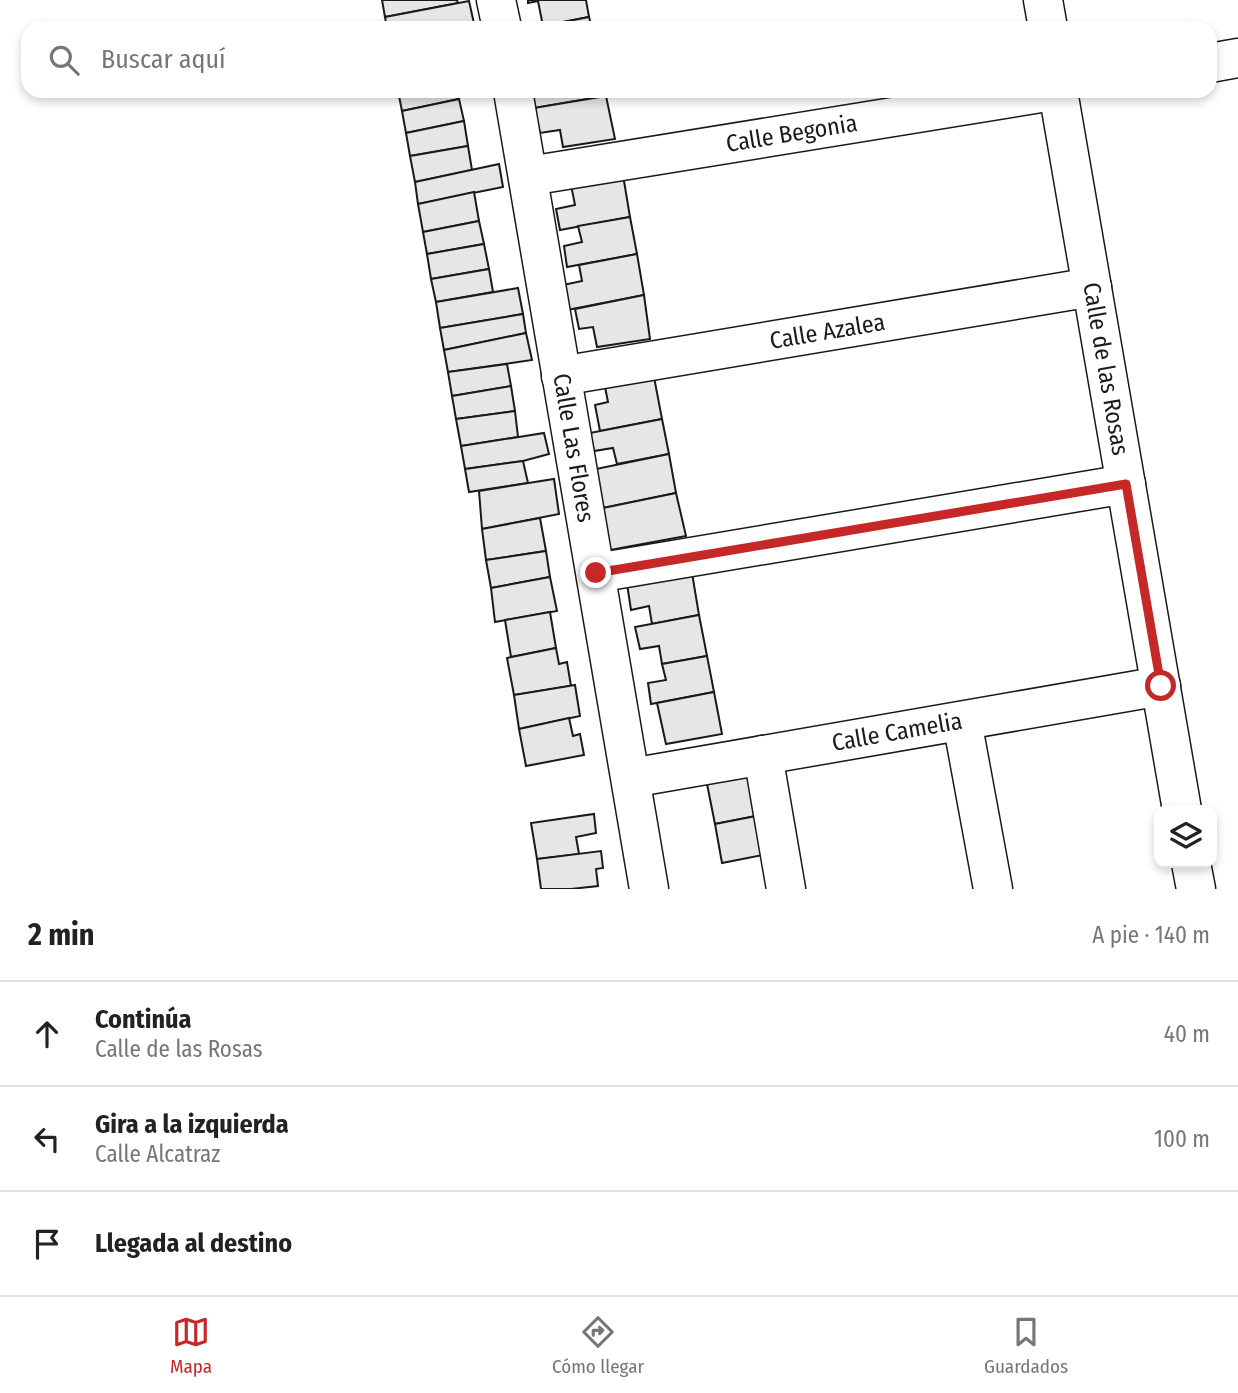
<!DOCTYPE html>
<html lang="es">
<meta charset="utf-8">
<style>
:root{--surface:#fff;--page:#f6f6f6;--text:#222;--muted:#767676;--line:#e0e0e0;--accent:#c62828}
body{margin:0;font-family:"Fira Sans Condensed",sans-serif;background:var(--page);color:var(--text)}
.controls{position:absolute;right:21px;bottom:21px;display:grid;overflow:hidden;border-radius:14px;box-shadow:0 4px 10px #0003}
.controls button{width:63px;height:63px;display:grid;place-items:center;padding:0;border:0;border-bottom:2px solid var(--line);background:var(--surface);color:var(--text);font:35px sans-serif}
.stop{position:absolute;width:21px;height:21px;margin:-16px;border:5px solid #c62828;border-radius:50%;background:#fff}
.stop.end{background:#c62828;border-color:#fff;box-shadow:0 2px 7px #0008}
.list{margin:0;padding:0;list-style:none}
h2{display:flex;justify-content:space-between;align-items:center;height:91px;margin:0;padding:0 28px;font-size:30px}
h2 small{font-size:23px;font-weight:400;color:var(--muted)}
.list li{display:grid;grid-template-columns:46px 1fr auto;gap:21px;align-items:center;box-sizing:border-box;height:105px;padding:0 28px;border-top:2px solid var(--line)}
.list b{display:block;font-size:26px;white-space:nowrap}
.list p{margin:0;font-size:23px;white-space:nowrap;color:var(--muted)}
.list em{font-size:23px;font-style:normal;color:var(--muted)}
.icon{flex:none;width:38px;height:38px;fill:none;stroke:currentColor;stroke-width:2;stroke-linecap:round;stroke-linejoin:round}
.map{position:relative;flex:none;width:1238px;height:889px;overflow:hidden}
.search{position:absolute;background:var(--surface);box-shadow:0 4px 10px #0003;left:21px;right:21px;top:21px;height:77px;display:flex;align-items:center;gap:18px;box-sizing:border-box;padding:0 24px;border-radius:21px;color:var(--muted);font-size:26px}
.sheet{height:406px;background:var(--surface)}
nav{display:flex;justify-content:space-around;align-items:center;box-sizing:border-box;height:98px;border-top:2px solid var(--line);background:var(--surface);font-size:19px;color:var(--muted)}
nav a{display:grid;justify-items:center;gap:4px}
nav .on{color:var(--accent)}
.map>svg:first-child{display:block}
.building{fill:#e6e6e6;stroke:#1a1a1a;stroke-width:2}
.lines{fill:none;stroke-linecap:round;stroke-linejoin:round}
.minor-casing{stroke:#1a1a1a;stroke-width:41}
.minor{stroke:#fff;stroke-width:38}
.route{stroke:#c62828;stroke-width:9}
.labels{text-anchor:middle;stroke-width:5;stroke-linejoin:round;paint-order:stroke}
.street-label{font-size:24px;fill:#1a1a1a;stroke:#fff}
</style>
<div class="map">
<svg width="1238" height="889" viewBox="0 0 1238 889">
<rect width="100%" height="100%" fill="#fff"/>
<g class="building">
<polygon points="382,0 457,0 458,3 385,17"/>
<polygon points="528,0 586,0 589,17 543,26 538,1 528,3"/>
<polygon points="469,1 475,28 387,28 385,17"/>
<polygon points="589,17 592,28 535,28 543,26"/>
<polygon points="398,91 458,91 459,99 402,111"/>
<polygon points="531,91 605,91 606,96 534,108"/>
<polygon points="606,96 615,139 563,147 560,130 540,133 534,108"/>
<polygon points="459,99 464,121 406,133 402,111"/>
<polygon points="464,121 468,146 410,156 406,133"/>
<polygon points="468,146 472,170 415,182 410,156"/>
<polygon points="499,164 503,187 418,204 415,182"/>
<polygon points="623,175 630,217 560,230 556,209 575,205 571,185"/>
<polygon points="474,192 479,221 423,232 418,204"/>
<polygon points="630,217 637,254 567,267 564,246 582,242 578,226"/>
<polygon points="479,221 484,244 427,254 423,232"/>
<polygon points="484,244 489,269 431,279 427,254"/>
<polygon points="637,254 644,295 567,310 563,285 582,281 579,265"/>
<polygon points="489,269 493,292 436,302 431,279"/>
<polygon points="518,288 523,314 440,328 436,302"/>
<polygon points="644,295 650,339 597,347 593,327 579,329 575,309"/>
<polygon points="523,314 526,333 444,350 440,328"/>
<polygon points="526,333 532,360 448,372 444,350"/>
<polygon points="507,364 511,386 452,396 448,372"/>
<polygon points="654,377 662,419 600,431 595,405 608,402 605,387"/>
<polygon points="511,386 515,411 456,419 452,396"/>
<polygon points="515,411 518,437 461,446 456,419"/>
<polygon points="662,419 669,454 617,464 613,448 594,451 590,433"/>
<polygon points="544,433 549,454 523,461 465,469 461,446"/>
<polygon points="669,454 676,493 603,508 596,469"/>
<polygon points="523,461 528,483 469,492 465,469"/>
<polygon points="554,479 559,514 482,529 479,491"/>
<polygon points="676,493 686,536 610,550 603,508"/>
<polygon points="540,518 546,551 486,560 482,529"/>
<polygon points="546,551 550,577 491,588 486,560"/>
<polygon points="692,573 699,615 652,624 649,606 631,610 627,584"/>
<polygon points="550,577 557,611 495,622 491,588"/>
<polygon points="550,612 556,648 511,657 505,620"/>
<polygon points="699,615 707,656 662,664 659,646 640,649 635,627"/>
<polygon points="556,648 559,664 567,662 571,686 514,695 507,658"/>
<polygon points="707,656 714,692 651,704 648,683 666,680 662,664"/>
<polygon points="575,685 580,716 519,729 514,695"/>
<polygon points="714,692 722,734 666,744 657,703"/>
<polygon points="569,718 573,736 580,734 584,755 526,766 519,729"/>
<polygon points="748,776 756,816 715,824 707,784"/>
<polygon points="594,814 596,833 576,837 579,854 537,859 531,823"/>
<polygon points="756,816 763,855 722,863 715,824"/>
<polygon points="601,851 603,868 596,869 598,886 571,889 541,889 537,859"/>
</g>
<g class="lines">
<g class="minor-casing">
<g id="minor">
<polyline points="496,0 502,28"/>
<polyline points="1043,0 1048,28"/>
<polyline points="1210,63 1238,58"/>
<path id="s1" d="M513,91L649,889"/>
<path id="s2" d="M1058,91L1182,810"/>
<path id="s3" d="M529,176L1053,91"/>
<path id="s4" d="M561,376L1092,287"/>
<polyline points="596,573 1126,484"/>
<polyline points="962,721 993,889"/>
<polyline points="763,755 786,889"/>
<path id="s5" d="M631,778L1161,686"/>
<polyline points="1191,863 1196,889"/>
</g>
</g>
<use href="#minor" class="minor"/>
</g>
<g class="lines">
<polyline class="route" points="596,573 1126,484 1161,686"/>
</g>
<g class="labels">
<g class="street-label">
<text dy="8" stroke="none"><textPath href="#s3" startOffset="266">Calle Begonia</textPath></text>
<text dy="8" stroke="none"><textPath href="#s4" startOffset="270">Calle Azalea</textPath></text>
<text dy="8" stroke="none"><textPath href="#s2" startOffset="282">Calle de las Rosas</textPath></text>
<text dy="8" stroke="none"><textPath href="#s1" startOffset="362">Calle Las Flores</textPath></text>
<text dy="8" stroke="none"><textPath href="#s5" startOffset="270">Calle Camelia</textPath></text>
</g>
</g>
</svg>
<div class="controls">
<button><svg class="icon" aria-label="layers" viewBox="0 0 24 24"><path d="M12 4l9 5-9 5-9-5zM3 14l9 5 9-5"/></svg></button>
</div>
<div class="stop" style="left:1161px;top:686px"></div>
<div class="stop end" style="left:596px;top:573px"></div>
<div class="search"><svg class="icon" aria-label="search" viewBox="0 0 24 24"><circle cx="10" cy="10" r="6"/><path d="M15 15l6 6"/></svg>Buscar aquí</div>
</div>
<section class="sheet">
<h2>2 min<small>A pie · 140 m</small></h2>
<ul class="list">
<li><svg class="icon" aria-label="ahead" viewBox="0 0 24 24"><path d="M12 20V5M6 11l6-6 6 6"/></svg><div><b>Continúa</b><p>Calle de las Rosas</p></div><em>40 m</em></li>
<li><svg class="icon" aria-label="left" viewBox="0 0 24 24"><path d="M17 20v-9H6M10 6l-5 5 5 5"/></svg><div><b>Gira a la izquierda</b><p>Calle Alcatraz</p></div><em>100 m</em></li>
<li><svg class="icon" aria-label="arrive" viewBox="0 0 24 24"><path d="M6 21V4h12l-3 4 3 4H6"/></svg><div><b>Llegada al destino</b></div></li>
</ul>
</section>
<nav>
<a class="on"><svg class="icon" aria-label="map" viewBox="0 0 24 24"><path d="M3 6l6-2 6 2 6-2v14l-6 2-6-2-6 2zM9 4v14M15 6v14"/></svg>Mapa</a>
<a><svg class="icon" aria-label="directions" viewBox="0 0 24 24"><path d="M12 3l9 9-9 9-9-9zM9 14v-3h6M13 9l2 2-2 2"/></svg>Cómo llegar</a>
<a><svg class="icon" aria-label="saved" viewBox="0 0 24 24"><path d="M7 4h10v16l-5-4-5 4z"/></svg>Guardados</a>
</nav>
